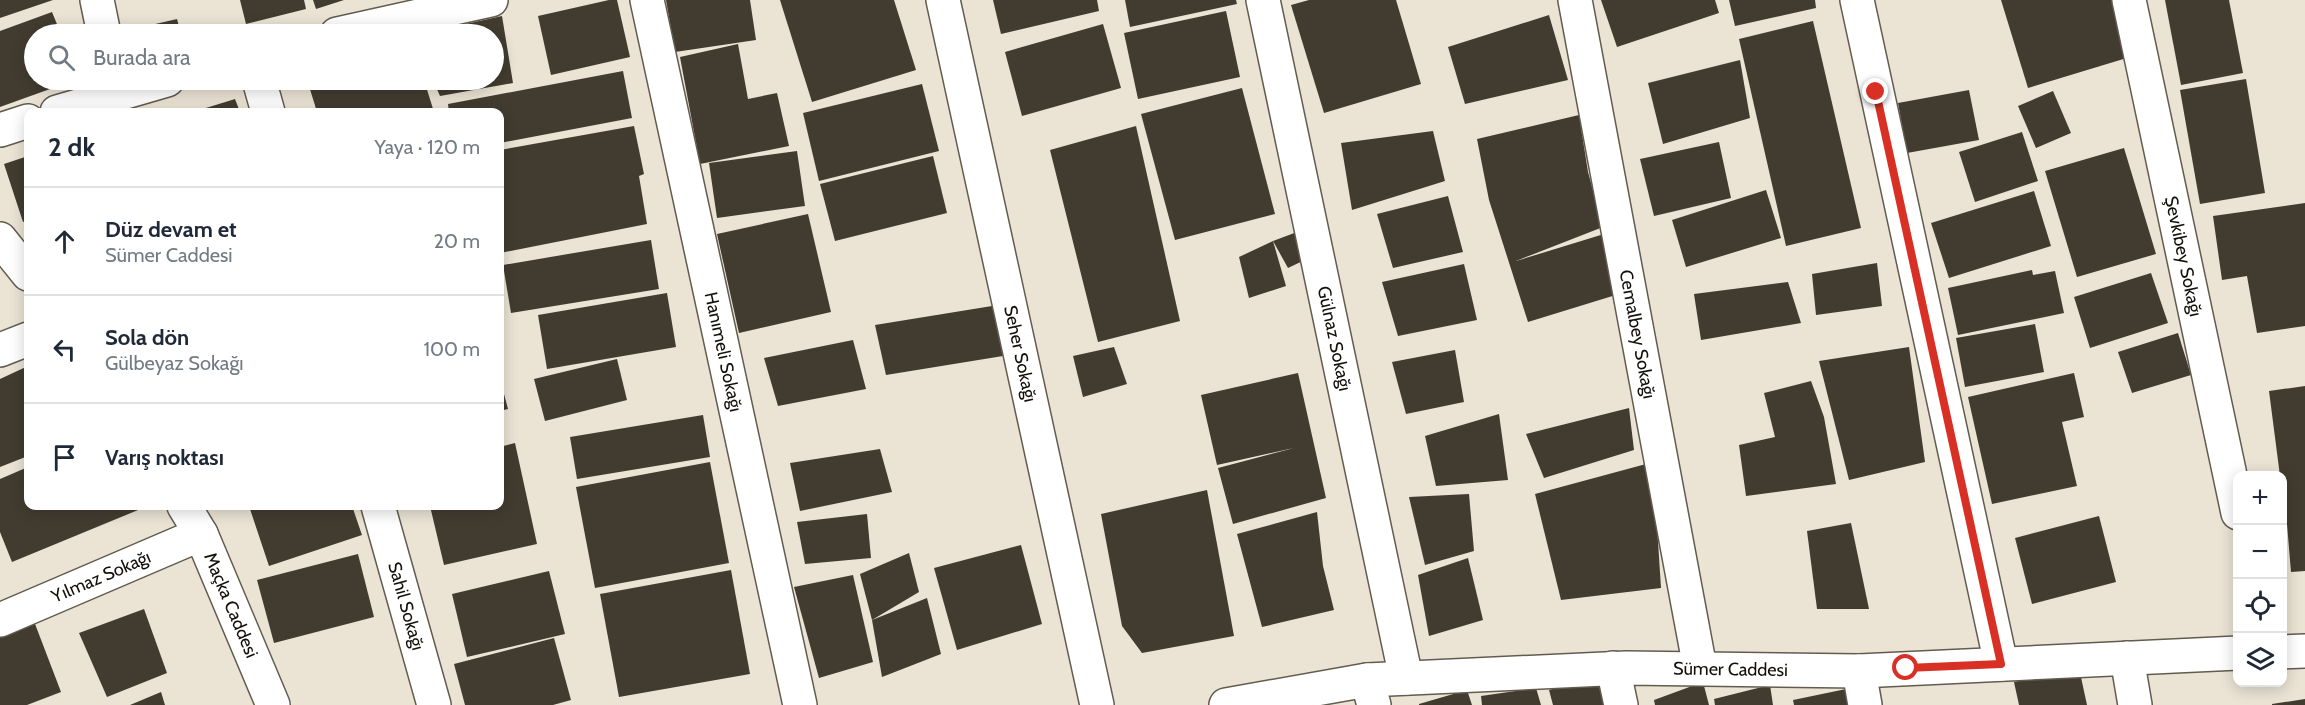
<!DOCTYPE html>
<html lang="tr">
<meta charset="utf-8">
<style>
:root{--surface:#fff;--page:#f6f6f7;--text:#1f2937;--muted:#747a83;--line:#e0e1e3}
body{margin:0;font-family:Cabin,sans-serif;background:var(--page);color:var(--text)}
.controls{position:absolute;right:18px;bottom:18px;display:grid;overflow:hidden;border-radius:12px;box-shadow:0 3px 15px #0003}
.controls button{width:54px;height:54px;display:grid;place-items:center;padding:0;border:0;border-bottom:2px solid var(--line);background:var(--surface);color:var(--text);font:30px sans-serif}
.stop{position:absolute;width:18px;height:18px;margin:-14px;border:4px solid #d93025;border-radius:50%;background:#fff}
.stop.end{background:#d93025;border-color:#fff;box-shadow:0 2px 6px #0008}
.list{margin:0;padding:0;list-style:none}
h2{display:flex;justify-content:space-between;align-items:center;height:78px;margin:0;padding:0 24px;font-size:26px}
h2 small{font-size:20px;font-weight:400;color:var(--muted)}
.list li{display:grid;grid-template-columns:39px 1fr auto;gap:18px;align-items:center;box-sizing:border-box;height:108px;padding:0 24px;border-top:2px solid var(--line)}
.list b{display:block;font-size:22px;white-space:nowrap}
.list p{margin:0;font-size:20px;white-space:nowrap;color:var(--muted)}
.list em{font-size:20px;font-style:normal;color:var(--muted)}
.icon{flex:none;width:33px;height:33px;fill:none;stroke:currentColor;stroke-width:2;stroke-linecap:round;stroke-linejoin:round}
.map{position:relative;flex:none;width:2305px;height:705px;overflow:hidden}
.search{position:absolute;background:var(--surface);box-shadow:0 3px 15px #0003;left:24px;top:24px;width:480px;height:66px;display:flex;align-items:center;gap:15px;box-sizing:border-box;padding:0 21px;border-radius:33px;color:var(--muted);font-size:22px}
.panel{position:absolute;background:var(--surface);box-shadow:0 3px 15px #0003;left:24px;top:108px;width:480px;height:402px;border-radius:12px}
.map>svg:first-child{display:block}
.building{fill:#423c30}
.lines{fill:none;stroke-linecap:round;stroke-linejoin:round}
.minor-casing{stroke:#625c4f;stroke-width:36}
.tertiary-casing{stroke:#625c4f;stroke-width:36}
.minor{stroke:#fff;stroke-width:33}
.tertiary{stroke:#fff;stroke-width:33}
.route{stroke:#d93025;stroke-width:8}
.labels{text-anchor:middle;stroke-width:6;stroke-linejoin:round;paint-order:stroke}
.street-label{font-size:18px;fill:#13100b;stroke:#f8f1e2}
</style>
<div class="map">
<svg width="2305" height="705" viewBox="0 0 2305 705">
<rect width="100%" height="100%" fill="#ebe4d5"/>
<g class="building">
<polygon points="0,0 53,0 0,18"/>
<polygon points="240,0 304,0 306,9 246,24"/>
<polygon points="313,0 344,0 316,9"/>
<polygon points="609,0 617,0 630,57 551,75 538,16"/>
<polygon points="666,0 750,0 756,40 675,52"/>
<polygon points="780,0 894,0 916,70 812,102"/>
<polygon points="993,0 1097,0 1099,11 1001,34"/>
<polygon points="1125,0 1236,0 1237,4 1130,27"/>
<polygon points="1309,0 1396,0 1421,84 1324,113 1291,5"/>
<polygon points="1601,0 1715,0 1719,13 1617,47"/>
<polygon points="1729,0 1815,0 1816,8 1735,26"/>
<polygon points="2001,0 2113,0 2130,57 2028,88"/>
<polygon points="2165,0 2229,0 2243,73 2181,85"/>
<polygon points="1226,11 1240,77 1138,99 1124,33"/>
<polygon points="52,12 61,34 34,34 34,80 75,80 0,107 0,31"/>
<polygon points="1549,15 1568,80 1465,104 1448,47"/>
<polygon points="502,16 513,83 440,96 433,80 494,80 494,34 437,34 443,29"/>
<polygon points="177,19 181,34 126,34 125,31"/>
<polygon points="1813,21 1861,228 1786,246 1739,39"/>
<polygon points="1103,24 1121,88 1022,116 1005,52"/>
<polygon points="738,44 748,99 777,93 789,146 700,164 680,57"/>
<polygon points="1740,60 1750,118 1663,144 1648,83"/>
<polygon points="623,71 632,118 500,143 500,112 449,112 448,104"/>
<polygon points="2246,79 2265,193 2200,204 2180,90"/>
<polygon points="329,80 424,80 434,112 317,112 309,86"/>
<polygon points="922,84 939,151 819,181 803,113"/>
<polygon points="1242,88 1275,214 1175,240 1141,114"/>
<polygon points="1969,90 1979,140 1907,153 1898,103"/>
<polygon points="2053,91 2071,133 2036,148 2018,106"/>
<polygon points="235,99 240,112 193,112"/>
<polygon points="1579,115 1588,172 1603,227 1516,261 1604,234 1619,294 1528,322 1489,200 1477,139"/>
<polygon points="634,126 644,174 639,176 647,224 500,253 500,150"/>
<polygon points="1136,126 1180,321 1098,342 1050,150"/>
<polygon points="1433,131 1445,181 1352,210 1341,143"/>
<polygon points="2022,132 2038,181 1975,202 1959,152"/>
<polygon points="1719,142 1731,198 1654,216 1640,159"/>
<polygon points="2124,148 2156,254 2077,277 2045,171"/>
<polygon points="797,151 805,206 717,218 709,163"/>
<polygon points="28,156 28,220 23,222 4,164"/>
<polygon points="933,156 947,213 835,241 820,184"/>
<polygon points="1766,190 1781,238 1686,267 1672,220"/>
<polygon points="2034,191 2051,246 1949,278 1931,223"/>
<polygon points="1448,196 1463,252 1393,268 1377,214"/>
<polygon points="2305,203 2305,326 2257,333 2247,276 2222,280 2213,216"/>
<polygon points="808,214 831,312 739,333 717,234"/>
<polygon points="1305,229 1309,258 1288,268 1273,241"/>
<polygon points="651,240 659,289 511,313 503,265"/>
<polygon points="1273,241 1286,286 1249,298 1239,257"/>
<polygon points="1877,263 1882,306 1816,315 1812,274"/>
<polygon points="1464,264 1477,320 1398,336 1382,282"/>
<polygon points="2032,270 2033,275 2055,271 2064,313 1958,335 1948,288"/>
<polygon points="2151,273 2168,323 2090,348 2074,297"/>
<polygon points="1788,282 1801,323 1701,340 1694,294"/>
<polygon points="667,293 676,347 547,369 538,315"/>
<polygon points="992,306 1003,356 886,375 875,325"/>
<polygon points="2035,324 2044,372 1965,387 1956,338"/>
<polygon points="2178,333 2191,375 2132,393 2118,352"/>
<polygon points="853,340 866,389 778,406 764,358"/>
<polygon points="1114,347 1127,384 1083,397 1073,356"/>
<polygon points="1909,347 1925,462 1849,480 1819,361"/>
<polygon points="1455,350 1464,402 1406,414 1392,362"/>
<polygon points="617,359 627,400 545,421 534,379"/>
<polygon points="28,366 28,456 0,467 0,379"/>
<polygon points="1298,373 1326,498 1233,524 1218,468 1294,448 1217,465 1201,395"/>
<polygon points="2074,373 2084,417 2062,422 2077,486 1992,504 1968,397"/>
<polygon points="500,379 508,409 500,411"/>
<polygon points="1811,381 1824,417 1836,484 1746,496 1739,445 1775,437 1764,393"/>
<polygon points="2305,386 2305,571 2291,572 2283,476 2280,476 2269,391"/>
<polygon points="1629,408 1634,450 1544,478 1526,434"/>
<polygon points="1499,414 1508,480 1436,486 1425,436"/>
<polygon points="703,415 710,457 577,479 570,437"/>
<polygon points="515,443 537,544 444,565 430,506 500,506 500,447"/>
<polygon points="880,449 892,492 800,511 790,463"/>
<polygon points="710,462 729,563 595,588 576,487"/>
<polygon points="1646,464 1657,526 1661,588 1561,600 1535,494"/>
<polygon points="28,467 28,506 142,506 143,508 12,562 0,532 0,479"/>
<polygon points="1207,490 1234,636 1142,653 1122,626 1101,514"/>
<polygon points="1469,494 1474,551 1425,565 1409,497"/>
<polygon points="249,506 352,506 362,535 269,566"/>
<polygon points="1317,512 1323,566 1334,610 1262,627 1237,534"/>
<polygon points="867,514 871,558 805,564 797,522"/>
<polygon points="2099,516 2116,582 2032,604 2015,538"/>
<polygon points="1851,523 1869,609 1817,609 1807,531"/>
<polygon points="1021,545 1042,624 957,650 934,568"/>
<polygon points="909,553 919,592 872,620 860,574"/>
<polygon points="358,554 374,617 274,643 257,580"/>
<polygon points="1468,558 1483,620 1429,636 1418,575"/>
<polygon points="731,570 750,674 619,697 600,594"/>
<polygon points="549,571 565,634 467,657 452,594"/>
<polygon points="853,575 873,662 819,678 794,587"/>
<polygon points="927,598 941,654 882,677 872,620"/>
<polygon points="144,609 167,673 107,697 79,633"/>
<polygon points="32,616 61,692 27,705 0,705 0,628"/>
<polygon points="554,638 571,700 553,705 465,705 454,664"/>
<polygon points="2079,668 2087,705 2019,705 2014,682"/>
<polygon points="1600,676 1608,705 1553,705 1549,690"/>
<polygon points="1703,682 1709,705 1655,705 1654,700"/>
<polygon points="1770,685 1773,705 1715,705 1714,699"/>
<polygon points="1536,688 1541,705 1482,705 1481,696"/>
<polygon points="1851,688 1855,705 1794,705 1793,700"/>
<polygon points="1467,690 1472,705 1419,705 1419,704"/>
<polygon points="161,692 165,705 130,705"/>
<polygon points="2305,699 2305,705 2272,705 2272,704"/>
</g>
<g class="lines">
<g class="minor-casing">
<g id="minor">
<polyline points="97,0 104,34"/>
<path id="s1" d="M647,0L800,705"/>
<path id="s2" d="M943,0L1097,705"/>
<path id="s3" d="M1263,0L1406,678"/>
<path id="s4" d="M1575,0L1700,668"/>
<polyline points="1857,0 2001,664"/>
<path id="s5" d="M2129,0L2238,513"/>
<polyline points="337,34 491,0"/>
<polyline points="259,80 268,112"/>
<polyline points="57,112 167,80"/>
<polyline points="0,130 28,121"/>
<polyline points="0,239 28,274"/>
<polyline points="0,350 28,339"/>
<path id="s6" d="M184,506L201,534L273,705"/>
<path id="s7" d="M378,506L434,705"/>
<path id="s8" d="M0,620L201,534"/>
<polyline points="2127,658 2135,705"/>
<polyline points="1613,668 1621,705"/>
<polyline points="1859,671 1865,705"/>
<polyline points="1367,680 1374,705"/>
</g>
</g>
<g class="tertiary-casing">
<g id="tertiary">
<polyline points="2282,652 2305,651"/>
<path id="s9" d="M1226,705L1367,680L1626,668L1859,671L2238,653"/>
</g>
</g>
<use href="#minor" class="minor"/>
<use href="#tertiary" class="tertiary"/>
</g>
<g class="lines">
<polyline class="route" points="1876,92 2001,664 1906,668"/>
</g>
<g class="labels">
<g class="street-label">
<text dy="6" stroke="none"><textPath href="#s5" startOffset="262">Şevkibey Sokağı</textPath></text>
<text dy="6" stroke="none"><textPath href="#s4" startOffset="340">Cemalbey Sokağı</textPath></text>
<text dy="6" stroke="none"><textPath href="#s3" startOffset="346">Gülnaz Sokağı</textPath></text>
<text dy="6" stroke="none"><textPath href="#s2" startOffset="362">Seher Sokağı</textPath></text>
<text dy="6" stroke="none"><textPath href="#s1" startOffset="360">Hanımeli Sokağı</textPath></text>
<text dy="6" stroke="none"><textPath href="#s8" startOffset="110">Yılmaz Sokağı</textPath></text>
<text dy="6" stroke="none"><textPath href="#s6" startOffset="110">Maçka Caddesi</textPath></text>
<text dy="6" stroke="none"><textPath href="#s7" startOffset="104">Sahil Sokağı</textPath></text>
<text dy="6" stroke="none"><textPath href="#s9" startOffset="507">Sümer Caddesi</textPath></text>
</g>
</g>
</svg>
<div class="controls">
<button>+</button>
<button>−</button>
<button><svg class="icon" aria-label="locate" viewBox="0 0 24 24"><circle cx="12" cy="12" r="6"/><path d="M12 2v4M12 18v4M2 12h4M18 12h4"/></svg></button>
<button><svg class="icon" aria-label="layers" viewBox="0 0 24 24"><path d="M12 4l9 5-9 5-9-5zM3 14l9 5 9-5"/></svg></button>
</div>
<div class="stop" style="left:1906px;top:668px"></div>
<div class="stop end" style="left:1876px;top:92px"></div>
<div class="search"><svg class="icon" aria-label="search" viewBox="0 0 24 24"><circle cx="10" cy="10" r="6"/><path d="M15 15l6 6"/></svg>Burada ara</div>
<section class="panel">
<h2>2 dk<small>Yaya · 120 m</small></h2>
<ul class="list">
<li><svg class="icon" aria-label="ahead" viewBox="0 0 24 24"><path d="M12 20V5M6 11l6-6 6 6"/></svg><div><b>Düz devam et</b><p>Sümer Caddesi</p></div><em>20 m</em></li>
<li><svg class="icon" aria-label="left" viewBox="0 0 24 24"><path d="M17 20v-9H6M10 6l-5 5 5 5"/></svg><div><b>Sola dön</b><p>Gülbeyaz Sokağı</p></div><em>100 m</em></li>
<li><svg class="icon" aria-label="arrive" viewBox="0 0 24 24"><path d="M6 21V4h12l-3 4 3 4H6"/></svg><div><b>Varış noktası</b></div></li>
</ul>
</section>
</div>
